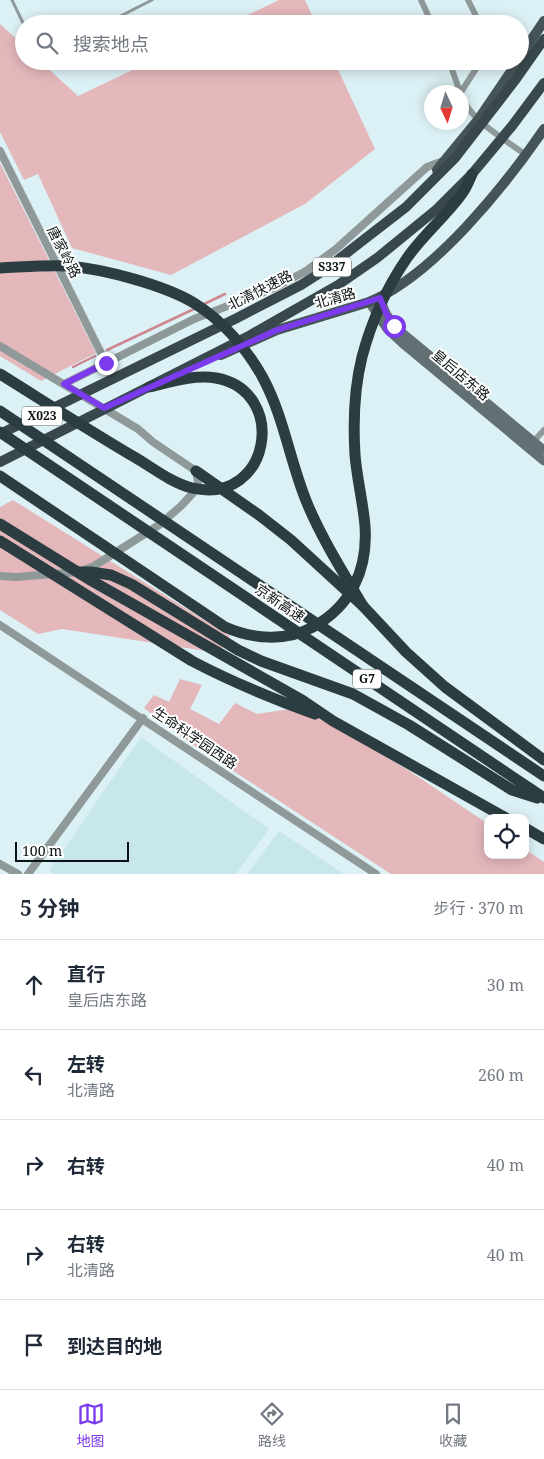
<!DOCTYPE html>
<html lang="zh">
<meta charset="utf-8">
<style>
:root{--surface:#fff;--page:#f2f2f3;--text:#1f2937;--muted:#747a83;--line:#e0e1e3;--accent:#7c3aed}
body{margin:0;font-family:"Noto Serif","Noto Sans SC",serif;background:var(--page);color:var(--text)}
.controls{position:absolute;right:15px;bottom:15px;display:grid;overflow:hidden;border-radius:10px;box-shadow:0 2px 12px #0003}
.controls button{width:45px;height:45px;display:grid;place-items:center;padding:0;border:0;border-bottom:1px solid var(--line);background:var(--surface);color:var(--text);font:25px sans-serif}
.compass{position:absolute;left:424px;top:85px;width:45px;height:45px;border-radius:50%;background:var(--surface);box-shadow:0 2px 12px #0003;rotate:176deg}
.scale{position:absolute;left:15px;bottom:12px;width:114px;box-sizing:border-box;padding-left:5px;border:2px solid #0c1415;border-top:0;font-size:14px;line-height:18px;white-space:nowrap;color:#0c1415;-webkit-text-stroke:4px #fff;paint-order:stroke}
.stop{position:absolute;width:15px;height:15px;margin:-11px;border:4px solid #7c3aed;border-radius:50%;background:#fff}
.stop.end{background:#7c3aed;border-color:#fff;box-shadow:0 1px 5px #0008}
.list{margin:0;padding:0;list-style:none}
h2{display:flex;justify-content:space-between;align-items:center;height:65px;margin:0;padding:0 20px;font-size:21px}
h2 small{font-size:16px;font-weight:400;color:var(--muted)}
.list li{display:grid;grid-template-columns:32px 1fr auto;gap:15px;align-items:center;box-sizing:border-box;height:90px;padding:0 20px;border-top:1px solid var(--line)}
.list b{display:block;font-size:19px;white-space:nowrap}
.list p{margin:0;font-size:16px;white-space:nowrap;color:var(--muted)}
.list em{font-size:16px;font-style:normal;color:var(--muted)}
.icon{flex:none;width:28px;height:28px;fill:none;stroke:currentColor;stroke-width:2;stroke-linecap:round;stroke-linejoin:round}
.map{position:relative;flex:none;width:544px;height:874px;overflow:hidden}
.search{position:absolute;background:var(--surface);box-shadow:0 2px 12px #0003;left:15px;right:15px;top:15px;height:55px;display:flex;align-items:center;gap:12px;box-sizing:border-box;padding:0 18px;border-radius:28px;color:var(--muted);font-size:19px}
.sheet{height:515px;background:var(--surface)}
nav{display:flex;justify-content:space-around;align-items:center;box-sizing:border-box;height:70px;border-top:1px solid var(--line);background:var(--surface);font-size:14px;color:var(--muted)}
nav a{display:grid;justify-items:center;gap:2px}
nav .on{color:var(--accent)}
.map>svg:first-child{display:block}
.built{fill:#c7e7ec}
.green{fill:#e4b7bb}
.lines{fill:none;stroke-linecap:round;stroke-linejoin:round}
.stream{stroke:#ce8790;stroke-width:2.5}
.service{stroke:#90999a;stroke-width:3}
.minor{stroke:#90999a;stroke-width:6}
.tertiary{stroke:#90999a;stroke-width:8}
.secondary{stroke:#637073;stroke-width:9}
.primary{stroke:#455457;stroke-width:10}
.trunk{stroke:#38484c;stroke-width:10}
.motorway{stroke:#2b3d40;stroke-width:11}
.route{stroke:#7c3aed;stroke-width:6}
.labels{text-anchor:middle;stroke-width:4;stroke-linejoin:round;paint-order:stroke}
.shield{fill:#fff;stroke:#555a5b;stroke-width:1}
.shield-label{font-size:12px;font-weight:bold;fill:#0c1415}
.street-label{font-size:14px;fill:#0c1415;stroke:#fff}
</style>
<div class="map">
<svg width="544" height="874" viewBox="0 0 544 874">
<rect width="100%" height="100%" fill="#dcf1f5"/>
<g class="built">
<polygon points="141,737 269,829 236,874 53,874 49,871"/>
<polygon points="279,831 344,874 247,874"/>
</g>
<g class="green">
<polygon points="279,0 305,0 316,24 229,24"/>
<polygon points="0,24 24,46 24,61 40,61 78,96 151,61 334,61 375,149 305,204 171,275 72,248 38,174 24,180 0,132"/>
<polygon points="0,163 96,353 41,381 0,356"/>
<polygon points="13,500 230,636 219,653 62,629 38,634 0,610 0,507"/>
<polygon points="180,679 202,685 190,709 219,724 235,703 257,714 302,707 408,770 488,824 488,855 525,855 525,849 544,862 544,874 391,874 192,744 144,708 154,695 169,702"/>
</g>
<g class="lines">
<g class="stream">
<polyline points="204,304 225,294"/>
<polyline points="107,350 196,308"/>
<polyline points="73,367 95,356"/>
</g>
<g class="service">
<polyline points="12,0 24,25"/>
<polyline points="105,24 152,0"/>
</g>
<g class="minor">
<polyline points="421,0 432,24"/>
<polyline points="468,0 480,24"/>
<polyline points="449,61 460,92"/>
<polyline points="461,92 481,61"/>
<path d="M462,96C470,121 505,139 526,155"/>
<polyline points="534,441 544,430"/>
</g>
<g class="tertiary">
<polyline points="0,151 106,363"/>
<polyline points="0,346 138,429 153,442 196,471 198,482 193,493 181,506 159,525 94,566 79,572 16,577 0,576"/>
<polyline points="64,384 194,319 274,288 306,271 336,249 427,167 443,161"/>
<polyline points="0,625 376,874"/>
<polyline points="0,864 18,874"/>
<polyline points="28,874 143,718"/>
</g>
<g class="secondary">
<polyline points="380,299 386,313 394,326 544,450"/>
<polyline points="369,302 387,329 402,343 544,461"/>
</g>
<g class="primary">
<polyline points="520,57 544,21"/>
<polyline points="437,170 478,120 518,61"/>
<path d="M221,355L277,330L369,302C433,276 505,186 544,129"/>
</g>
<g class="trunk">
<polyline points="0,434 237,318 301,285 326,269 406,207 455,158 516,79 544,39"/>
<polyline points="0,462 247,337 338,285 377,258 437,209 472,174 512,126 544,83"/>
</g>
<g class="motorway">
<path d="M0,268C23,267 45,265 68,266C104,269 164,285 194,303C223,321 247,349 263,378C284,417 290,462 307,503C322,539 343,572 363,606"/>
<path d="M0,374C45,402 90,431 136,458C153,468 172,483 192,488C271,506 289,391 216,378C195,374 170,382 149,387"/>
<polyline points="0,411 544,776"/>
<polyline points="0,432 544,798"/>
<polyline points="196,471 259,515 291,540 363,606 406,652 445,687 544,760"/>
<path d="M0,476L225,627C252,639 286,642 313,627C351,606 368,570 365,526C363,502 357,479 355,455C353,422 354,389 362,357C371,323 387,287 407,258C423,235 445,217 461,195C466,189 469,181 472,174"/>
<polyline points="0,524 92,581 302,700 333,721 506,818"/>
<path d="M0,541L192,661C232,682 273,699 315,714"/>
<polyline points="79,572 91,572 111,575 131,584 238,650 261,661 353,694 409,725 512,790 537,798"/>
<polyline points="525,828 544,839"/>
</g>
</g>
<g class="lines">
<polyline class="route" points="106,363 64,384 104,408 277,330 380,298 386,313 394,326"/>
</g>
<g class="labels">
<g class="shield">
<rect x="313" y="257.5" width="38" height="19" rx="4"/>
<rect x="22" y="406.5" width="40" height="19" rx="4"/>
<rect x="353" y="669.5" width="28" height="19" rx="4"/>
</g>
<g class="shield-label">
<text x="332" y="271">S337</text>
<text x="42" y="420">X023</text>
<text x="367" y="683">G7</text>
</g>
<g class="street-label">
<text transform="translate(64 252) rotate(63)" y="5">唐家岭路</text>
<text transform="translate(260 290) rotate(-27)" y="5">北清快速路</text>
<text transform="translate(335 298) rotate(-16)" y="5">北清路</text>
<text transform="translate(461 375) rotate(40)" y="5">皇后店东路</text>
<text transform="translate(280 603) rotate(34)" y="5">京新高速</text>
<text transform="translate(195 738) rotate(34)" y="5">生命科学园西路</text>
</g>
</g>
</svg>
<div class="controls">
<button><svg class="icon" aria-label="locate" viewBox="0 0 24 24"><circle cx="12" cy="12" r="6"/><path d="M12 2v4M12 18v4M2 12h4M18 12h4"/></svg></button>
</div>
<svg class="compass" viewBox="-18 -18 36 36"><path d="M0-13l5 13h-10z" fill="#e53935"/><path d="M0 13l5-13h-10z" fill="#747a83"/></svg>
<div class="scale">100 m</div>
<div class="stop" style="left:394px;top:326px"></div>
<div class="stop end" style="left:106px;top:363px"></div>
<div class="search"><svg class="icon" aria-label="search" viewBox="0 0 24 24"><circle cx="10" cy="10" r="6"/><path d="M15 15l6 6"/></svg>搜索地点</div>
</div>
<section class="sheet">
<h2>5 分钟<small>步行 · 370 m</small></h2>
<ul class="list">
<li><svg class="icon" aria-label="ahead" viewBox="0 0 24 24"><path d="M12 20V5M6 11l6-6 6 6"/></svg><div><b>直行</b><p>皇后店东路</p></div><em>30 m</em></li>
<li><svg class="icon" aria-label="left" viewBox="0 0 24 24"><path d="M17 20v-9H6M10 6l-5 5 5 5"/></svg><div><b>左转</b><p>北清路</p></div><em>260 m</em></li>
<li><svg class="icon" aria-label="right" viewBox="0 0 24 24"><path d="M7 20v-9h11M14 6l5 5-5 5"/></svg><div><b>右转</b></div><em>40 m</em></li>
<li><svg class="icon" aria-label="right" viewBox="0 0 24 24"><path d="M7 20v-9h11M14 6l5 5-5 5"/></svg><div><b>右转</b><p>北清路</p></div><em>40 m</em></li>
<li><svg class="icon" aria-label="arrive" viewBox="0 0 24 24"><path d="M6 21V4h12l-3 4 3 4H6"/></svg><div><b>到达目的地</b></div></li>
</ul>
</section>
<nav>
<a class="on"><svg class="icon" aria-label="map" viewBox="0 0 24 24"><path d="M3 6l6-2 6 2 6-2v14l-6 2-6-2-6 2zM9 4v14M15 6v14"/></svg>地图</a>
<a><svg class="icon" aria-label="directions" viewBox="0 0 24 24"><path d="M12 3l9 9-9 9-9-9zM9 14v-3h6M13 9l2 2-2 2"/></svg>路线</a>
<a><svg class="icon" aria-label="saved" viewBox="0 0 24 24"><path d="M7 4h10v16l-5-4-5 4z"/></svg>收藏</a>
</nav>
